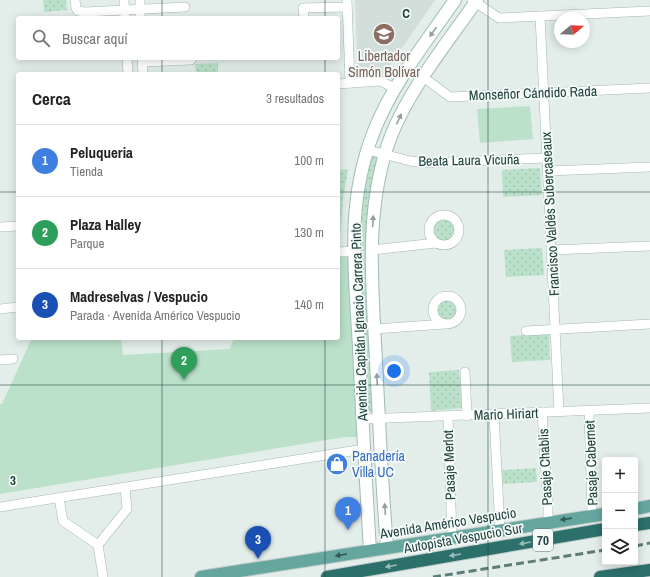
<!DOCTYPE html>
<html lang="es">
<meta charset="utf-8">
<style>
:root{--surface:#fff;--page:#f6f6f6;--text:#222;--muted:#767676;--line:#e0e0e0;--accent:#845538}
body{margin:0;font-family:"Archivo Narrow",sans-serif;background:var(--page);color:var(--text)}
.controls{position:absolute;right:12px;bottom:12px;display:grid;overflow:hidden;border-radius:4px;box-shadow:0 2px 10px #0003}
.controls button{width:36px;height:36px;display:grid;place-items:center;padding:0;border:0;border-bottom:1px solid var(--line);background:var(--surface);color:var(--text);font:20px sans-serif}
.compass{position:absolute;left:554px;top:12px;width:36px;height:36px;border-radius:50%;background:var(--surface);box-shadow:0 2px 10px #0003;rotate:71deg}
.you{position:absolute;left:394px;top:371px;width:14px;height:14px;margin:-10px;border:3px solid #fff;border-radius:50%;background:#1a73e8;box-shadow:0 0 0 6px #1a73e833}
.badge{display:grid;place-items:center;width:26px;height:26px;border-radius:50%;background:var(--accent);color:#fff;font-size:13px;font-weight:700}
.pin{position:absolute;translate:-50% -33px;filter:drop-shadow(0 1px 2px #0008)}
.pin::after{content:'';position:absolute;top:21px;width:14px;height:12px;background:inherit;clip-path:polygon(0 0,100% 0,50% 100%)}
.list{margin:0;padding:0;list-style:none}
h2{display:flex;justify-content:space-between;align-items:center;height:52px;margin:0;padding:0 16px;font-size:17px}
h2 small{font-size:13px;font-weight:400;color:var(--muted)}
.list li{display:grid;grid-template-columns:26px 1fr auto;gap:12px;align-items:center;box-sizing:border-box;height:72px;padding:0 16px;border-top:1px solid var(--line)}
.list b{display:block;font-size:15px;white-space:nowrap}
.list p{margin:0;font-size:13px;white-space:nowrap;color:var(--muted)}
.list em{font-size:13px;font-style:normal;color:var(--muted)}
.icon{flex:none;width:22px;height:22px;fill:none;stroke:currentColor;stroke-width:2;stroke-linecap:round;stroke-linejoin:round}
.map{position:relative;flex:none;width:650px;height:577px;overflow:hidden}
.search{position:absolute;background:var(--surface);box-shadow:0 2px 10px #0003;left:16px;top:16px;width:324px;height:44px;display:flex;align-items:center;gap:10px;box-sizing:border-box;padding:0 14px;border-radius:4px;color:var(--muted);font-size:15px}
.panel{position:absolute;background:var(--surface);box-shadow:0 2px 10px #0003;left:16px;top:72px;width:324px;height:268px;border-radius:4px}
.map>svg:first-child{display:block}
.built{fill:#d1deda}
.grass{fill:url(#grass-dots)}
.green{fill:#bbe1ca}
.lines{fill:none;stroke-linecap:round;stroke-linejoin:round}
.street-casing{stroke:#a5b7b3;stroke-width:10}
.secondary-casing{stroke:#a1bbb5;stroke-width:14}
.primary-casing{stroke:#c1cac9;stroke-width:14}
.highway-casing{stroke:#c1cac9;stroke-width:14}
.street{stroke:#fff;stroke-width:9}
.secondary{stroke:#fff;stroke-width:12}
.primary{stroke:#65a79f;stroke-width:12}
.highway{stroke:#2b706b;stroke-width:12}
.rail{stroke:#5c7d78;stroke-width:3;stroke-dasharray:8 4;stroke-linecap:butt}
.oneway{fill:#90a09e}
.oneway2{fill:#325a56}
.oneway3{fill:#9abcb9}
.grid{fill:none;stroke:#21413d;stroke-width:1;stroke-opacity:0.55}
.labels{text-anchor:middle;stroke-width:3.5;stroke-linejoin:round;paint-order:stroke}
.shield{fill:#f4faf8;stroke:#607875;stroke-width:1}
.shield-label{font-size:13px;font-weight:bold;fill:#21413d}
.education-label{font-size:14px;fill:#785e54;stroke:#f4faf8}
.street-label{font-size:14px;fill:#21413d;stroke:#f4faf8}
.shop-label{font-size:14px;fill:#366cbe;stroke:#f4faf8;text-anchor:start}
.grid-label{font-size:13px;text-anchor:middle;font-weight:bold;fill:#21413d;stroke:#f4faf8;stroke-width:3.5;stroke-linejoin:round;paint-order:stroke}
</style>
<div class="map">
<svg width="650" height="577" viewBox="0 0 650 577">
<defs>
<pattern id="grass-dots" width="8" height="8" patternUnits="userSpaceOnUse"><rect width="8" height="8" fill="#bbe1ca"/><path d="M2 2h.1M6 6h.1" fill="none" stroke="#a0c2ae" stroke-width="1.8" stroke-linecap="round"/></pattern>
</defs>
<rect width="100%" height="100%" fill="#e3eeeb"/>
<polygon class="built" points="355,0 435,0 382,77 358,77"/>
<g class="grass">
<polygon points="43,0 66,0 67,10 44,12"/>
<polygon points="218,63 218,74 196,74 195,64"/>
<polygon points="371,155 377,157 366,223 375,408 372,412 368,411 367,408 359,224"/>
<polygon points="540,168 542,195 503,197 502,170"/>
<polygon points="338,169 348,170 343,198 340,242 338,242"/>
<circle cx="443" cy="230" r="11"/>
<polygon points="542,248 544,275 506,277 504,250"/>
<circle cx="447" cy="310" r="11"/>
<polygon points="549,333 550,360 512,362 510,336"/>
<polygon points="459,370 462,408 431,411 429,372"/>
<polygon points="536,468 537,482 503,484 502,470"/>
</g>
<g class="green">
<polygon points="530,106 533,139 480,143 477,109"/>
<polygon points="338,256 349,258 358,437 345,437 0,494 0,404 2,404 32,338 121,338 123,355 230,349 234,338 338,338"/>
</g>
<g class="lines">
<g class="street-casing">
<g id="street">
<polyline points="75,0 76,8 78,11 85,12 185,7"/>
<polyline points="124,0 125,18"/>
<polyline points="140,0 140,18"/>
<polyline points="347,0 350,83"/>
<polyline points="472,0 499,18 650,11"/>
<polyline points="540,16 559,412"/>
<polyline points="304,18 303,8 347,7"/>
<polyline points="127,58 128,74"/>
<polyline points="142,58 143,74"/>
<polyline points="143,62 191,60"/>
<polyline points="423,77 450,97 650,88"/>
<polyline points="338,84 380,81 395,88"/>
<polyline points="368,150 410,161 425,163 547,158"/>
<polyline points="548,171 650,167"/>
<circle cx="444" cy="230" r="15"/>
<polyline points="0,227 18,226"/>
<polyline points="372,250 436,243"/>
<polyline points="551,250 650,246"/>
<polyline points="338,252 354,251"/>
<circle cx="447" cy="310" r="14"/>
<polyline points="0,309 18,307"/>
<polyline points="375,329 445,324"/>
<polyline points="526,331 650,324"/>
<polyline points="0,360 13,359"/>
<polyline points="465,372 467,416"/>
<polyline points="589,410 592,516"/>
<polyline points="542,412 548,507 548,522"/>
<polyline points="494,415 500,529"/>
<polyline points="448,416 452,537"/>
<polyline points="363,419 650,408"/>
<polyline points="59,498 63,521 98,545"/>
<polyline points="0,507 364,449"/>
<polyline points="103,577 98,545 127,509 125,488"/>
</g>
</g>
<g class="secondary-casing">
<g id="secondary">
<path d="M387,548C382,485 379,423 376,360C372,285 364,207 391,136C410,88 448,42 477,0"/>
<path d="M370,551C366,483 362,416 359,348C355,272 345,204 374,131C393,83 426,42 455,0"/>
</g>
</g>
<g class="primary-casing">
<g id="primary">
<polyline points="635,509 650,506"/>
<polyline points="201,577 605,514"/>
</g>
</g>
<g class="highway-casing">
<g id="highway">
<polyline points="635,525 650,523"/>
<polyline points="327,577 605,529"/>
<polyline points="600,577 650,570"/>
</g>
</g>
<use href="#street" class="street"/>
<use href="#secondary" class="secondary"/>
<use href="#primary" class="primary"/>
<use href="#highway" class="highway"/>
<g class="rail">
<polyline points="635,546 650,543"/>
<polyline points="433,577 605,550"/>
</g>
</g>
<defs><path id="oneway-solid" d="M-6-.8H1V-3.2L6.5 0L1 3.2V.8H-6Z"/></defs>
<g class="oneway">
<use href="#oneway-solid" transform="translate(433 32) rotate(125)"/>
<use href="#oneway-solid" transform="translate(399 119) rotate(-65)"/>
<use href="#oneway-solid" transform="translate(373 221) rotate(-87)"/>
<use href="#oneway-solid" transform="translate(377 379) rotate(-93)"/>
<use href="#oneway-solid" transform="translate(385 509) rotate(-94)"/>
</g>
<g class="oneway2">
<use href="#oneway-solid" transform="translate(566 519) rotate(172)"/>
<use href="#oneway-solid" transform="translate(341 555) rotate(171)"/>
</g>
<g class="oneway3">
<use href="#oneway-solid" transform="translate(525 543) rotate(170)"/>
<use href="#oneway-solid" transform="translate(455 555) rotate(171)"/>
<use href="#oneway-solid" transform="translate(391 566) rotate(170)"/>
</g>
<path class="grid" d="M162,0V18M325,0V18M488,0V577M162,58V74M325,58V74M0,192H18M338,192H650M162,338V577M325,338V577M0,385H650"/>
<defs>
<g id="school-disc" transform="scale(1.15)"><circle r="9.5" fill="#8d6e63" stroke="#f4faf8"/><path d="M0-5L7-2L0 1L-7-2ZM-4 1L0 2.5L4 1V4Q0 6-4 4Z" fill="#fff"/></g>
<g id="shop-disc" transform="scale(1.15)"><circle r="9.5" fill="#3f7fe0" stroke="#f4faf8"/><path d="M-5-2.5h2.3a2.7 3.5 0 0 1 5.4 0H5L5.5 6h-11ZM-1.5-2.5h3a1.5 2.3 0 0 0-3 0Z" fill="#fff"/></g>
</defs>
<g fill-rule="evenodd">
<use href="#school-disc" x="384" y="34"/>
<use href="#shop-disc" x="337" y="464"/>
</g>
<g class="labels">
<rect class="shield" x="533" y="529" width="20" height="22" rx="3"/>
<g class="shield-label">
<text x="543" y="545">70</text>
</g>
<g class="education-label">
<text x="384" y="61">Libertador<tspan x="384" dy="16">Simón Bolívar</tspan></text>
</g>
<g class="street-label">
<text transform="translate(533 93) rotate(-2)" y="5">Monseñor Cándido Rada</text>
<text transform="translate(469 160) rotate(-1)" y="5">Beata Laura Vicuña</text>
<text transform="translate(550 214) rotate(-93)" y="5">Francisco Valdés Subercaseaux</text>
<text transform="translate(359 322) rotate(-92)" y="5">Avenida Capitán Ignacio Carrera Pinto</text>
<text transform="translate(506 414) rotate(-2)" y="5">Mario Hiriart</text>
<text transform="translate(591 463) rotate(-92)" y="5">Pasaje Cabernet</text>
<text transform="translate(449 465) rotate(-92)" y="5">Pasaje Merlot</text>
<text transform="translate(545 467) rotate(-93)" y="5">Pasaje Chablis</text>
<text transform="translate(448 523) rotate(-9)" y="5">Avenida Américo Vespucio</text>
<text transform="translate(463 538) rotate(-10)" y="5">Autopista Vespucio Sur</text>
</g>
<g class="shop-label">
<text x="352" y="461">Panadería<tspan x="352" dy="16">Villa UC</tspan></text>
</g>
</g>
<g class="grid-label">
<text x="406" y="18">C</text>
<text x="13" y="485">3</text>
</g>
</svg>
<div class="controls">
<button>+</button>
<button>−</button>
<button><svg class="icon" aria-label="layers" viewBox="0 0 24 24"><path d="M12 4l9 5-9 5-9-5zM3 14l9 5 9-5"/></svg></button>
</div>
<svg class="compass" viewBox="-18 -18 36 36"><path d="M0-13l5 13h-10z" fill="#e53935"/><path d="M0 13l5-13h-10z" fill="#767676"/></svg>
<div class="you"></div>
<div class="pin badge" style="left:348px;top:530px;background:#3f7fe0">1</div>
<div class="pin badge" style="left:184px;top:380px;background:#2e9e5b">2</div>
<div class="pin badge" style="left:258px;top:559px;background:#1a4fb4">3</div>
<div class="search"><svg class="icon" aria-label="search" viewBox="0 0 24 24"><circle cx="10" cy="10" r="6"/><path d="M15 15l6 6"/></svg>Buscar aquí</div>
<section class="panel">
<h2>Cerca<small>3 resultados</small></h2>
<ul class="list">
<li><span class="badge" style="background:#3f7fe0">1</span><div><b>Peluqueria</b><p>Tienda</p></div><em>100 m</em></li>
<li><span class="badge" style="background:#2e9e5b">2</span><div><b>Plaza Halley</b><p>Parque</p></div><em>130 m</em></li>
<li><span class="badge" style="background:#1a4fb4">3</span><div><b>Madreselvas / Vespucio</b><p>Parada · Avenida Américo Vespucio</p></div><em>140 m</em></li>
</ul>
</section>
</div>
